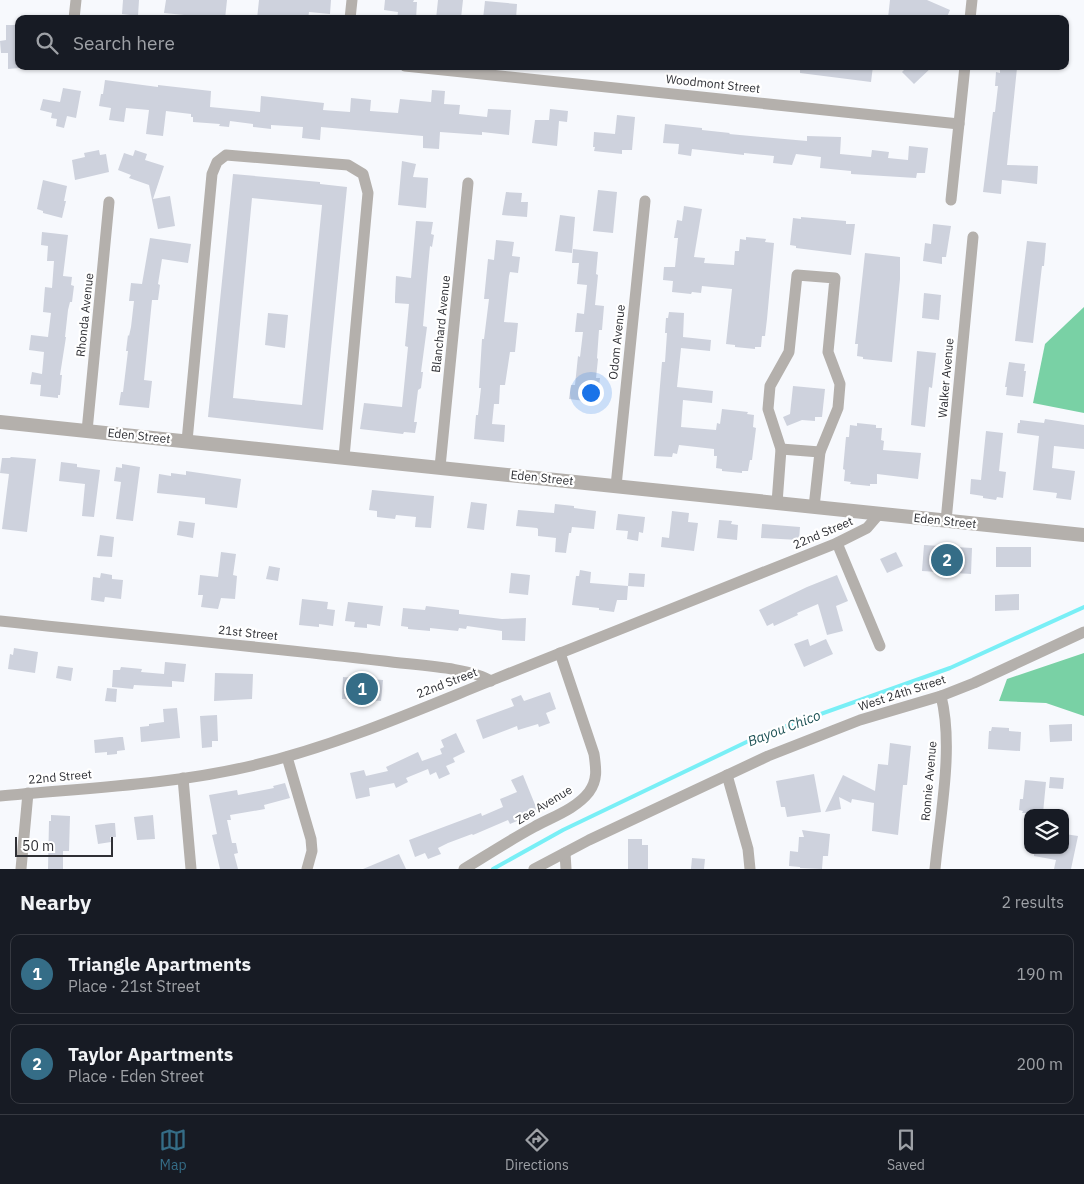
<!DOCTYPE html>
<meta charset="utf-8">
<style>
:root{--surface:#171b24;--page:#242831;--text:#f1f3f6;--muted:#9ea1a6;--line:#363941;--accent:#356d87}
body{margin:0;font-family:"IBM Plex Sans",sans-serif;background:var(--page);color:var(--text)}
.controls{position:absolute;right:15px;bottom:15px;display:grid;overflow:hidden;border-radius:10px;box-shadow:0 1px 4px #0004}
.controls button{width:45px;height:45px;display:grid;place-items:center;padding:0;border:0;border-bottom:1px solid var(--line);background:var(--surface);color:var(--text);font:25px sans-serif}
.scale{position:absolute;left:15px;bottom:12px;width:98px;box-sizing:border-box;padding-left:5px;border:2px solid #2f3035;border-top:0;font-size:14px;line-height:18px;white-space:nowrap;color:#2f3035;-webkit-text-stroke:4px #fff;paint-order:stroke}
.you{position:absolute;left:590px;top:392px;width:18px;height:18px;margin:-12px;border:4px solid #fff;border-radius:50%;background:#1a73e8;box-shadow:0 0 0 8px #1a73e833}
.badge{display:grid;place-items:center;width:32px;height:32px;border-radius:50%;background:var(--accent);color:#fff;font-size:16px;font-weight:700}
.pin{position:absolute;translate:-50% -50%;border:2px solid #fff;box-shadow:0 1px 5px #0006}
.list{margin:0;padding:0;list-style:none}
h2{display:flex;justify-content:space-between;align-items:center;height:65px;margin:0;padding:0 20px;font-size:21px}
h2 small{font-size:16px;font-weight:400;color:var(--muted)}
.list li{display:grid;grid-template-columns:32px 1fr auto;gap:15px;align-items:center;box-sizing:border-box;height:80px;margin:0 10px 10px;padding:0 10px;border:1px solid var(--line);border-radius:10px}
.list b{display:block;font-size:19px;white-space:nowrap}
.list p{margin:0;font-size:16px;white-space:nowrap;color:var(--muted)}
.list em{font-size:16px;font-style:normal;color:var(--muted)}
.icon{flex:none;width:28px;height:28px;fill:none;stroke:currentColor;stroke-width:2;stroke-linecap:round;stroke-linejoin:round}
.map{position:relative;flex:none;width:1084px;height:869px;overflow:hidden}
.search{position:absolute;background:var(--surface);box-shadow:0 1px 4px #0004;left:15px;right:15px;top:15px;height:55px;display:flex;align-items:center;gap:12px;box-sizing:border-box;padding:0 18px;border-radius:10px;color:var(--muted);font-size:19px}
.sheet{height:245px;background:var(--surface)}
nav{display:flex;justify-content:space-around;align-items:center;box-sizing:border-box;height:70px;border-top:1px solid var(--line);background:var(--surface);font-size:14px;color:var(--muted)}
nav a{display:grid;justify-items:center;gap:2px}
nav .on{color:var(--accent)}
.map>svg:first-child{display:block}
.forest{fill:#79d1a5}
.lines{fill:none;stroke-linecap:round;stroke-linejoin:round}
.stream{stroke:#79eff6;stroke-width:4}
.building{fill:#ced2dd;fill-rule:evenodd}
.minor{stroke:#b4b0ac;stroke-width:11}
.tertiary{stroke:#b4b0ac;stroke-width:14}
.labels{text-anchor:middle;stroke-width:4.5;stroke-linejoin:round;paint-order:stroke}
.street-label{font-size:12px;fill:#2f3035;stroke:#fff}
.water-label{font-size:14px;font-style:italic;fill:#1e5256;stroke:#fff}
</style>
<div class="map">
<svg width="1084" height="869" viewBox="0 0 1084 869">
<rect width="100%" height="100%" fill="#f7f9fd"/>
<g class="forest">
<polygon points="1084,307 1084,413 1033,403 1045,344"/>
<polygon points="1084,653 1084,716 1046,703 999,701 1007,679"/>
</g>
<g class="lines">
<polyline class="stream" points="493,869 563,830 759,736 950,668 1084,607"/>
</g>
<g class="building">
<polygon points="123,0 139,0 138,16 122,14"/>
<polygon points="166,0 227,0 225,19 164,13"/>
<polygon points="259,0 331,0 330,14 309,12 308,19 257,19"/>
<polygon points="385,0 414,0 413,2 417,2 416,19 397,19 398,12 384,10"/>
<polygon points="438,0 463,0 461,18 448,16 448,19 436,19"/>
<polygon points="890,0 927,0 950,10 946,19 890,19 888,18"/>
<polygon points="485,1 517,4 516,19 483,19"/>
<polygon points="6,25 19,25 19,68 8,69 8,53 1,53 0,41 6,40"/>
<polygon points="800,66 873,66 871,82 800,73"/>
<polygon points="908,66 933,66 914,84 902,72"/>
<polygon points="1000,66 1017,68 1007,165 1038,166 1037,184 1002,180 1001,194 983,192 993,112 995,112 998,86 995,86 996,72 1000,73"/>
<polygon points="105,80 135,84 158,87 158,85 211,91 210,107 260,112 261,96 324,103 323,110 350,112 351,98 371,100 370,111 398,113 400,99 431,102 432,90 445,91 444,104 460,105 459,114 487,117 488,109 511,110 509,135 482,132 482,135 440,132 439,149 423,148 423,136 321,127 320,140 302,138 303,127 271,125 271,129 253,127 253,124 230,121 229,127 219,126 220,124 193,122 193,117 191,117 191,114 166,111 163,136 146,134 149,110 126,108 124,122 109,120 111,108 99,106 101,94 103,94"/>
<polygon points="63,88 81,91 76,118 67,116 64,128 56,126 57,119 51,118 52,113 40,110 43,99 60,102"/>
<polygon points="550,109 568,111 567,122 559,121 557,146 532,143 535,120 549,120"/>
<polygon points="617,115 635,117 632,150 622,150 622,154 594,151 595,147 593,147 594,132 615,134"/>
<polygon points="665,124 702,128 702,130 730,133 729,134 807,141 807,136 841,137 840,154 871,157 872,150 889,152 888,158 908,160 909,146 928,148 925,173 917,173 916,178 851,174 851,171 820,168 821,157 796,154 792,165 773,163 774,156 744,153 744,155 692,149 691,156 678,154 679,144 663,143"/>
<polygon points="99,150 100,155 106,154 109,172 75,180 72,160 85,157 84,153"/>
<polygon points="135,150 147,154 145,160 164,166 153,199 170,196 175,226 158,229 149,185 129,178 131,175 118,170 124,153 133,156"/>
<polygon points="402,161 416,164 413,177 428,178 426,208 398,205"/>
<path d="M233,174L320,182V184L347,187L323,430L208,417ZM252,198L322,205L302,405L233,398Z"/>
<polygon points="43,180 67,186 64,201 66,201 62,218 43,213 43,211 37,209"/>
<polygon points="598,190 617,192 613,233 593,231"/>
<polygon points="506,192 522,193 521,202 528,202 527,217 502,215"/>
<polygon points="684,206 702,209 694,257 705,258 704,263 734,265 735,251 739,251 740,239 746,240 746,237 766,239 765,242 774,243 767,319 765,336 762,336 761,347 755,347 755,349 735,347 735,345 726,344 732,289 702,286 701,293 692,292 691,294 672,292 673,281 663,280 664,267 675,267 678,238 674,238 677,220 682,221"/>
<polygon points="560,215 575,217 572,253 555,251"/>
<polygon points="801,217 846,221 846,224 855,224 851,255 796,248 796,246 790,245 793,218 801,219"/>
<polygon points="416,221 433,222 431,234 434,235 432,247 430,246 428,267 423,326 427,327 421,372 423,372 421,388 418,390 414,422 417,422 415,433 404,432 403,434 360,429 364,403 402,407 408,347 405,346 409,304 395,303 395,297 396,276 411,278"/>
<polygon points="933,224 951,226 946,257 942,257 942,264 923,261 925,243 931,244"/>
<polygon points="42,232 68,235 63,276 72,277 71,285 74,286 72,302 70,302 68,310 65,337 66,337 60,375 62,375 60,395 58,395 58,398 40,396 41,385 30,384 32,372 42,374 44,352 29,350 31,335 48,337 51,313 43,312 45,287 52,288 54,261 47,261 48,246 41,245"/>
<polygon points="150,238 191,244 188,263 162,259 158,284 160,285 158,300 152,300 144,380 152,381 149,408 119,405 121,392 123,392 128,351 126,351 128,335 129,336 131,327 134,301 129,301 131,283 142,284"/>
<polygon points="496,240 514,242 512,256 520,257 518,273 510,272 509,276 504,322 518,323 515,352 510,352 505,385 500,385 499,404 494,404 492,424 505,425 504,442 474,439 476,415 478,415 481,388 479,388 482,339 484,339 489,299 484,299 488,259 494,260"/>
<polygon points="1027,241 1046,243 1044,266 1042,266 1033,343 1015,341"/>
<polygon points="573,249 598,252 596,274 598,275 595,305 604,306 602,330 599,330 597,358 598,359 596,378 600,378 598,394 594,394 593,402 569,399 571,385 575,385 578,356 580,357 583,332 575,332 577,313 584,314 587,285 577,284 579,263 572,263"/>
<polygon points="865,253 900,257 900,279 892,362 863,359 863,357 857,356 858,344 855,344"/>
<polygon points="924,293 941,295 939,320 922,318"/>
<polygon points="669,312 684,313 683,337 711,340 710,351 681,348 677,387 713,391 712,403 683,400 681,427 716,430 717,423 720,424 722,409 748,412 747,414 754,415 753,427 756,428 752,460 750,460 748,471 742,471 742,473 722,471 722,469 716,468 717,456 714,456 714,449 679,445 677,454 673,453 672,457 654,456 662,362 665,362 667,333 665,333 666,318 668,318"/>
<polygon points="268,313 288,315 285,348 265,345"/>
<polygon points="917,351 936,353 932,388 929,387 925,427 911,425"/>
<polygon points="1009,362 1025,364 1024,371 1026,371 1023,397 1006,395 1007,387 1005,387"/>
<polygon points="793,386 825,389 822,417 815,417 815,421 802,420 787,426 783,417 790,414"/>
<polygon points="1045,419 1084,425 1084,449 1054,446 1052,468 1075,471 1071,500 1056,498 1057,493 1033,490 1039,436 1017,433 1018,423 1020,423 1020,420 1044,423"/>
<polygon points="857,423 876,425 876,428 882,428 881,440 884,441 883,450 921,453 918,479 877,474 877,484 870,484 870,486 850,484 851,482 844,481 845,470 843,469 846,437 849,437 850,425 857,426"/>
<polygon points="986,431 1003,433 999,471 1006,472 1003,498 997,497 996,500 983,498 983,496 970,494 971,479 981,480"/>
<polygon points="11,457 36,459 27,532 2,529 9,474 0,473 2,458 10,458"/>
<polygon points="61,462 77,464 77,467 100,470 94,517 82,516 85,484 59,481"/>
<polygon points="122,464 140,467 133,521 116,519 121,482 114,481 116,467 122,468"/>
<polygon points="186,471 241,479 237,508 205,504 205,498 157,493 159,474 171,476 171,473 186,475"/>
<polygon points="372,490 434,496 431,528 415,527 416,517 396,515 395,519 377,517 377,511 369,510"/>
<polygon points="471,502 487,504 484,530 467,528"/>
<polygon points="555,504 574,506 574,508 596,511 594,529 572,527 571,533 569,533 566,553 555,552 556,538 538,536 538,529 537,528 516,526 518,510 554,513"/>
<polygon points="672,511 689,513 688,522 698,523 694,551 661,547 662,537 669,538"/>
<polygon points="618,514 645,517 643,533 639,532 638,541 627,539 628,531 616,530"/>
<polygon points="719,520 732,521 731,524 738,525 737,540 717,538"/>
<polygon points="179,521 195,523 193,538 177,535"/>
<polygon points="762,524 800,527 799,540 761,538"/>
<polygon points="100,535 114,537 112,557 97,556"/>
<polygon points="924,545 972,548 971,574 922,571"/>
<rect x="996" y="547" width="35" height="20"/>
<polygon points="221,552 236,554 233,575 237,576 235,599 221,598 218,609 201,607 203,595 198,595 200,575 218,577"/>
<polygon points="896,552 903,566 887,573 880,559"/>
<polygon points="269,566 280,568 278,581 266,579"/>
<polygon points="580,570 591,572 590,583 628,586 627,600 617,600 614,612 599,610 599,608 572,605 576,576 579,576"/>
<polygon points="101,573 112,575 112,579 123,580 121,599 105,597 104,602 91,600 93,577 100,578"/>
<polygon points="511,573 530,575 528,595 509,593"/>
<polygon points="629,573 645,574 644,587 628,586"/>
<polygon points="837,575 848,601 836,606 843,631 827,635 818,604 797,613 798,615 774,626 773,623 767,626 759,610 807,587"/>
<polygon points="1019,594 1019,610 995,611 995,595"/>
<polygon points="302,599 328,602 327,609 335,610 333,626 319,624 319,627 299,625"/>
<polygon points="348,602 383,606 380,626 367,624 367,628 354,627 355,622 345,621"/>
<polygon points="426,606 459,610 459,614 502,619 526,618 525,641 502,640 502,631 467,626 466,629 459,628 458,631 430,628 430,631 408,629 408,627 401,626 403,608 425,610"/>
<polygon points="808,639 810,646 826,639 833,654 804,667 794,644"/>
<polygon points="14,648 38,652 35,673 8,669 10,654 13,655"/>
<polygon points="165,662 186,664 184,682 172,681 172,687 134,685 133,689 112,687 113,670 120,670 121,667 142,669 141,672 164,674"/>
<polygon points="58,666 73,668 71,681 56,678"/>
<polygon points="215,673 253,674 252,699 214,701"/>
<polygon points="343,677 383,680 381,701 342,699"/>
<polygon points="107,688 117,689 116,702 105,701"/>
<polygon points="550,692 556,709 546,713 550,723 539,727 538,724 518,730 517,726 483,739 476,720 514,706 511,699 521,695 524,701"/>
<polygon points="177,708 180,738 141,742 140,727 149,726 149,724 164,722 163,709"/>
<polygon points="217,715 218,741 212,741 212,747 202,748 200,716"/>
<polygon points="1072,724 1072,741 1050,742 1049,725"/>
<polygon points="992,727 1009,728 1009,731 1021,732 1020,751 988,749 989,731 991,731"/>
<polygon points="456,733 465,752 453,758 455,762 446,766 450,774 439,779 436,772 430,775 428,769 406,778 408,782 396,788 394,783 369,788 370,796 356,799 350,773 364,770 366,776 388,771 386,767 418,752 422,761 442,754 440,749 444,747 441,740"/>
<polygon points="120,737 123,737 125,750 117,751 117,754 107,755 107,752 95,753 94,740"/>
<polygon points="890,743 911,746 907,785 903,785 898,835 872,831 874,803 852,799 851,803 839,797 841,809 825,812 843,775 875,791 878,764 888,765"/>
<polygon points="814,774 821,812 787,817 785,807 781,807 776,781"/>
<polygon points="523,775 538,812 510,824 508,820 473,835 472,834 448,843 438,848 441,854 428,859 425,853 415,857 409,840 481,813 482,816 503,807 500,799 517,792 511,780"/>
<polygon points="1050,777 1064,778 1063,789 1049,788"/>
<polygon points="1025,780 1046,782 1043,813 1022,813 1023,811 1019,810 1020,799 1023,799"/>
<polygon points="285,783 290,798 264,805 265,809 230,815 231,820 227,820 232,843 236,843 238,853 234,854 238,869 220,869 212,835 217,834 209,795 237,790 238,795 274,788 273,786"/>
<polygon points="51,815 70,816 69,851 63,851 63,869 48,869 49,821 51,821"/>
<polygon points="153,815 155,839 137,840 134,817"/>
<polygon points="111,823 115,823 116,837 110,837 111,842 98,844 95,825"/>
<polygon points="802,830 830,834 828,856 823,856 822,869 800,868 800,867 789,866 790,851 798,852 799,837 804,837"/>
<polygon points="1065,834 1078,836 1071,869 1054,869 1056,860 1034,856 1034,850 1065,850"/>
<polygon points="628,839 642,839 642,845 648,845 648,869 628,869"/>
<polygon points="399,854 406,869 363,869"/>
<polygon points="692,858 705,859 704,869 691,869"/>
</g>
<g class="lines">
<g class="minor">
<polyline points="74,19 76,0"/>
<polyline points="350,19 352,0"/>
<polyline points="970,19 972,0"/>
<polyline points="405,66 959,124"/>
<polyline points="951,200 965,66"/>
<polyline points="87,431 109,202"/>
<polyline points="187,441 212,174 217,162 226,155 348,165 363,174 368,193 344,457"/>
<polyline points="781,449 820,452"/>
<polyline points="440,467 468,183"/>
<polyline points="616,486 645,201"/>
<polyline points="777,503 781,449 768,409 770,386 789,352 797,275 835,278 828,352 840,384 838,408 820,452 814,507"/>
<polyline points="946,521 973,237"/>
<polyline points="837,543 880,646"/>
<path d="M0,621C128,635 256,646 384,661C411,665 470,667 491,681"/>
<polyline points="287,757 311,839 312,851 307,869"/>
<polyline points="727,775 748,849 750,869"/>
<polyline points="183,778 191,869"/>
<path d="M0,796C85,788 172,785 255,765C339,745 420,709 500,677C612,632 725,588 837,543L867,528L879,514"/>
<polyline points="565,853 566,869"/>
<polyline points="21,869 28,793"/>
<path d="M464,869C487,855 510,840 534,827C552,817 576,809 589,792C598,780 596,768 594,754L560,653"/>
<polyline points="534,869 589,840 768,756 860,720 941,696 974,683 1084,632"/>
<path d="M935,869C940,816 954,747 941,696"/>
</g>
<polyline class="tertiary" points="0,422 1084,535"/>
</g>
<g class="labels">
<g class="street-label">
<text transform="translate(713 84) rotate(6)" y="4">Woodmont Street</text>
<text transform="translate(85 315) rotate(-84)" y="4">Rhonda Avenue</text>
<text transform="translate(441 324) rotate(-84)" y="4">Blanchard Avenue</text>
<text transform="translate(617 342) rotate(-84)" y="4">Odom Avenue</text>
<text transform="translate(946 378) rotate(-85)" y="4">Walker Avenue</text>
<text transform="translate(139 436) rotate(6)" y="4">Eden Street</text>
<text transform="translate(542 478) rotate(6)" y="4">Eden Street</text>
<text transform="translate(945 521) rotate(6)" y="4">Eden Street</text>
<text transform="translate(823 533) rotate(-23)" y="4">22nd Street</text>
<text transform="translate(248 633) rotate(6)" y="4">21st Street</text>
<text transform="translate(447 683) rotate(-21)" y="4">22nd Street</text>
<text transform="translate(902 693) rotate(-18)" y="4">West 24th Street</text>
<text transform="translate(60 777) rotate(-5)" y="4">22nd Street</text>
<text transform="translate(929 781) rotate(-85)" y="4">Ronnie Avenue</text>
<text transform="translate(544 805) rotate(-31)" y="4">Zee Avenue</text>
</g>
<g class="water-label">
<text transform="translate(784 728) rotate(-21)" y="5">Bayou Chico</text>
</g>
</g>
</svg>
<div class="controls">
<button><svg class="icon" aria-label="layers" viewBox="0 0 24 24"><path d="M12 4l9 5-9 5-9-5zM3 14l9 5 9-5"/></svg></button>
</div>
<div class="scale">50 m</div>
<div class="you"></div>
<div class="pin badge" style="left:362px;top:689px">1</div>
<div class="pin badge" style="left:947px;top:560px">2</div>
<div class="search"><svg class="icon" aria-label="search" viewBox="0 0 24 24"><circle cx="10" cy="10" r="6"/><path d="M15 15l6 6"/></svg>Search here</div>
</div>
<section class="sheet">
<h2>Nearby<small>2 results</small></h2>
<ul class="list">
<li><span class="badge">1</span><div><b>Triangle Apartments</b><p>Place · 21st Street</p></div><em>190 m</em></li>
<li><span class="badge">2</span><div><b>Taylor Apartments</b><p>Place · Eden Street</p></div><em>200 m</em></li>
</ul>
</section>
<nav>
<a class="on"><svg class="icon" aria-label="map" viewBox="0 0 24 24"><path d="M3 6l6-2 6 2 6-2v14l-6 2-6-2-6 2zM9 4v14M15 6v14"/></svg>Map</a>
<a><svg class="icon" aria-label="directions" viewBox="0 0 24 24"><path d="M12 3l9 9-9 9-9-9zM9 14v-3h6M13 9l2 2-2 2"/></svg>Directions</a>
<a><svg class="icon" aria-label="saved" viewBox="0 0 24 24"><path d="M7 4h10v16l-5-4-5 4z"/></svg>Saved</a>
</nav>
